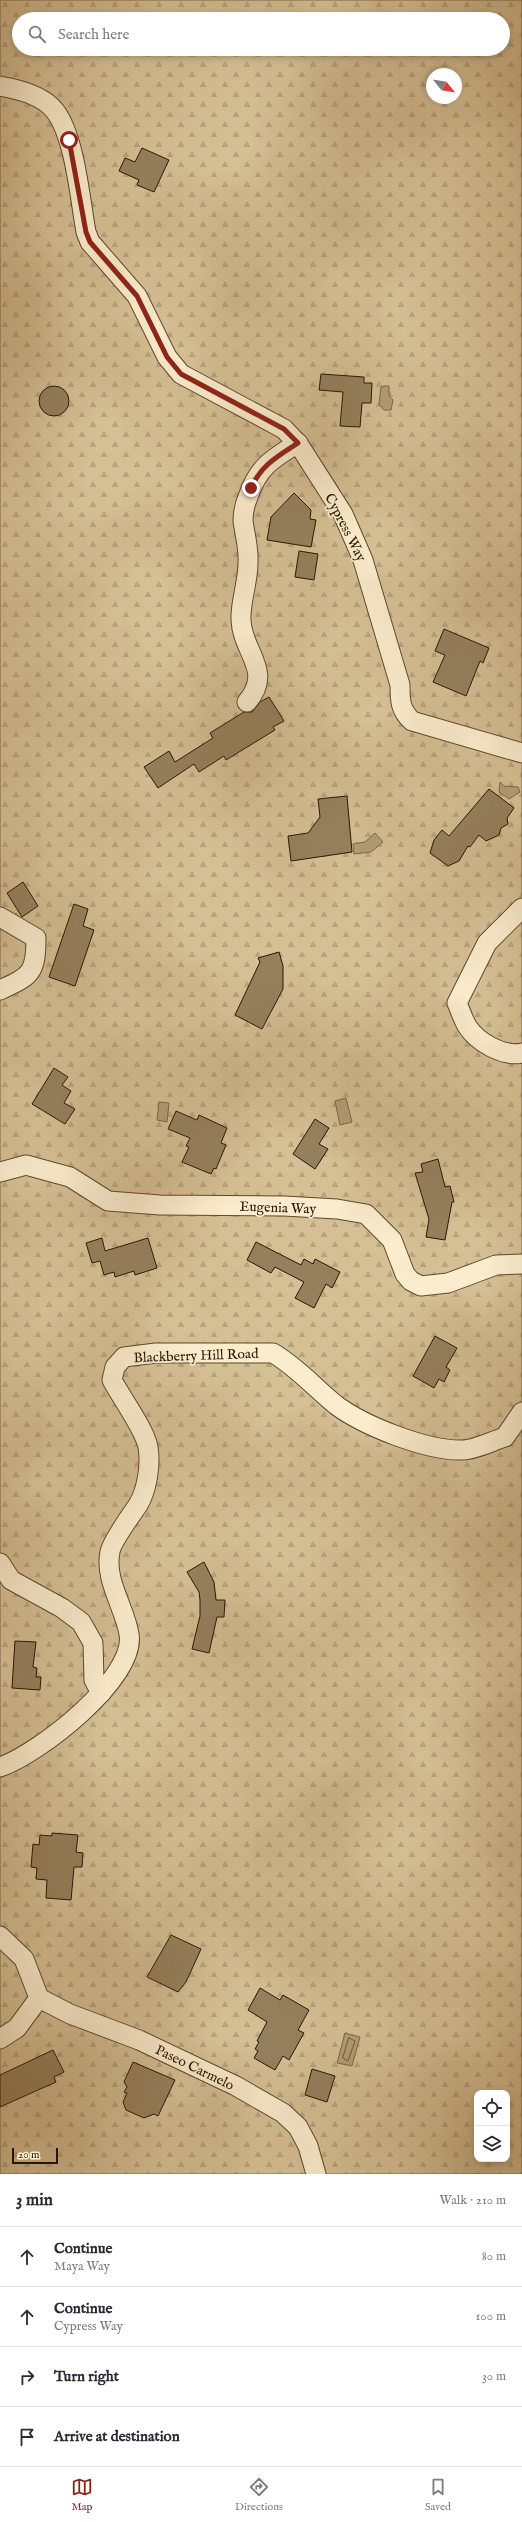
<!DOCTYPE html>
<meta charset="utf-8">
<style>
:root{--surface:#fff;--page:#f2f2f3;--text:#2b2b33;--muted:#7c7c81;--line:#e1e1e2;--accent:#8f2418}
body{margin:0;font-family:"IM FELL English",serif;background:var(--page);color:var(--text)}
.controls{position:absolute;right:12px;bottom:12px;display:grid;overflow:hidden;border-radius:8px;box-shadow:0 2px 6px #0003}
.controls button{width:36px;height:36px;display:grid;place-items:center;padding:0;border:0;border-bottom:1px solid var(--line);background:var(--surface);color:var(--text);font:20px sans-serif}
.compass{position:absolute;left:426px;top:68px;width:36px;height:36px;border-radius:50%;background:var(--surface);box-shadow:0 2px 6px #0003;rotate:120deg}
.scale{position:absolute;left:12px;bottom:10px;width:46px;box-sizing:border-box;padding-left:4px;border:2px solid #281600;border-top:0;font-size:11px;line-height:14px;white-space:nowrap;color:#281600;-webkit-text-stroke:3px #fbeccd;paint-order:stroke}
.stop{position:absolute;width:12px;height:12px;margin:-9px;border:3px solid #8f2418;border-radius:50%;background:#fff}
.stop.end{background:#8f2418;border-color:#fff;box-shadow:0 1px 4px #0008}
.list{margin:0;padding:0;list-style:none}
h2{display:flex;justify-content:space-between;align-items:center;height:52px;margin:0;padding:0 16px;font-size:17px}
h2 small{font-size:13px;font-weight:400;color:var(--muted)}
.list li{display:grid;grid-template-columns:26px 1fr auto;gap:12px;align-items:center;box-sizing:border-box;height:60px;padding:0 16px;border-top:1px solid var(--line)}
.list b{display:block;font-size:15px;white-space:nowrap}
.list p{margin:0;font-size:13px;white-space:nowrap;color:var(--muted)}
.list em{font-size:13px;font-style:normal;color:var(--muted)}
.icon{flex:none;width:22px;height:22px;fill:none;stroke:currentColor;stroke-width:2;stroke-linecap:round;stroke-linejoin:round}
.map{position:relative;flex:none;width:522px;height:2174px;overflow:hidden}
.search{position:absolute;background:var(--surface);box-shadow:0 2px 6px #0003;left:12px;right:12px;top:12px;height:44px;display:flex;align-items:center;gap:10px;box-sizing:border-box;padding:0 14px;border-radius:22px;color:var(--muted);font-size:15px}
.sheet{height:292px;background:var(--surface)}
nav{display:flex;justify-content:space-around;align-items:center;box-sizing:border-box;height:56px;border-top:1px solid var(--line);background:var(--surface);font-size:11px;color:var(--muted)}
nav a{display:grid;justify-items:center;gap:2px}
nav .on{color:var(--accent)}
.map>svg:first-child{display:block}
.forest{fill:url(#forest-firs);stroke:#7e6a4a;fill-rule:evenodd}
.water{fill:#b29d75;stroke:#7b6746}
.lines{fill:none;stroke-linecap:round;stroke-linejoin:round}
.shore{stroke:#6d5a3a;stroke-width:1}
.building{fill:#95805d;stroke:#281600}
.minor-casing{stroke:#5c492c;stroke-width:21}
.minor{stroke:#fbeccd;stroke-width:19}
.route{stroke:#8f2418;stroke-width:5}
.labels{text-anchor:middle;stroke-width:3.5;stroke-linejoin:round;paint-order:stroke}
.street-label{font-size:14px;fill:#281600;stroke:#fbeccd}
</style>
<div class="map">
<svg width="522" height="2174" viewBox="0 0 522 2174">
<defs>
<pattern id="forest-firs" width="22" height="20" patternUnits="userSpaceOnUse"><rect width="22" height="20" fill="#d5bf94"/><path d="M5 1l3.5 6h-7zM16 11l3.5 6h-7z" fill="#b7a37e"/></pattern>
</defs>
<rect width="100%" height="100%" fill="#f9e2b2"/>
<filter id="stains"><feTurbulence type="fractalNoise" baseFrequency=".005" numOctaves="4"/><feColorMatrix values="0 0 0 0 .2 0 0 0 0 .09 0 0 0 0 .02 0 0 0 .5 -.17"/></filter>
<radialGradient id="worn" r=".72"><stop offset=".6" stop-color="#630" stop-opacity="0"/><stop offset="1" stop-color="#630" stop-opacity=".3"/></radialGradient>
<path class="forest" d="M0,0H522V2174H0ZM19,19H503V49H19ZM432,74H456V98H432ZM477,2093H507V2159H477Z"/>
<g class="water">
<polygon points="384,386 389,386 389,396 393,400 391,410 384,410 379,404 381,387"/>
<polygon points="500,782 504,786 518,787 520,792 509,799 499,792"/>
<polygon points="375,833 383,842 371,852 354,854 353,844 365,842"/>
<polygon points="346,1098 352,1122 340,1125 335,1101"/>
<polygon points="159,1102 169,1103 167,1122 157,1120"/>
<polygon points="345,2033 360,2037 352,2066 337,2063"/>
</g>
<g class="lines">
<polygon class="shore" points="349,2038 355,2041 348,2061 343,2058"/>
</g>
<g class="building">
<polygon points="142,148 169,160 154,192 137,185 139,180 119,171 125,158 135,162"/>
<polygon points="321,374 364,377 364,383 372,383 371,403 362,403 360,427 340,426 343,392 319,390"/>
<circle cx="54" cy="401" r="15"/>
<polygon points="294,493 311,510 310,519 316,520 311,547 267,540 271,517"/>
<polygon points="299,551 318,554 314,580 295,577"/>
<polygon points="444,629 489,648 483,663 480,661 466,696 433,682 445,655 435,651"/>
<polygon points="269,697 284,721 273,727 275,730 226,760 224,756 199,772 194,764 158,788 144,767 169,751 175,762 213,738 210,733 244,712 252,712 260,702"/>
<polygon points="489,789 514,808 507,818 508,824 501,828 499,835 486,841 479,835 470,847 468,846 459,861 448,866 430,853 434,840 442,830 449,836"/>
<polygon points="347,796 352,852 291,861 288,836 308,833 320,817 318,799"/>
<polygon points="23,882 38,906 22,917 7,893"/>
<polygon points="74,904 88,909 83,926 94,930 75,986 49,977"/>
<polygon points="279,952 283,966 283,989 262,1029 235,1015 260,962 258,958"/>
<polygon points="54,1068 68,1077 62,1085 71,1091 64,1103 75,1109 65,1124 32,1104"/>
<polygon points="176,1111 197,1120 199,1115 227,1128 221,1143 226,1145 216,1169 214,1168 211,1174 182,1162 189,1147 186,1146 190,1138 168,1129"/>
<polygon points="315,1119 329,1128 319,1144 328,1149 315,1169 293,1154"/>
<polygon points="438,1159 445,1187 450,1186 454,1202 452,1202 445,1240 426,1237 429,1219 415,1173 423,1172 421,1164"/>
<polygon points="102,1238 105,1251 148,1238 157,1268 135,1275 134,1271 115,1277 114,1272 104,1275 100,1261 92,1263 86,1243"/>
<polygon points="256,1242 301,1265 304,1259 313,1264 315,1259 340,1272 332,1288 326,1284 314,1308 295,1298 304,1282 275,1267 271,1273 247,1260"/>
<polygon points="435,1336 457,1348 446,1367 450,1370 444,1382 439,1379 434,1388 413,1376"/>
<polygon points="204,1562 214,1582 216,1600 225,1600 224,1617 217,1617 209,1653 192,1649 200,1616 200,1600 199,1592 187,1572"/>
<polygon points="15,1641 36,1642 33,1667 37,1668 36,1677 41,1677 40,1690 12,1688"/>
<polygon points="52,1833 78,1835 76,1852 83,1853 82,1867 74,1867 71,1900 46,1898 47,1880 36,1879 37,1868 31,1867 33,1844 39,1845 40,1835 52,1836"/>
<polygon points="171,1935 201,1949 186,1982 178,1992 147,1977"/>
<polygon points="260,1988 280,2000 283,1995 309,2010 298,2030 304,2033 289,2060 283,2056 275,2070 254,2058 258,2051 255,2049 259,2042 257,2041 267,2022 248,2010"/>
<polygon points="53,2050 64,2072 54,2077 56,2082 0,2107 0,2075"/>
<polygon points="133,2062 175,2080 158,2116 154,2114 144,2118 126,2110 123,2102 127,2093 124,2092 127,2087 124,2082"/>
<polygon points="312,2069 335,2076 327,2102 305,2095"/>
</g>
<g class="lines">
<g class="minor-casing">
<g id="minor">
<path d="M0,86C18,89 43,95 55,111C75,137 80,199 86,232L90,242L137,296L167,357L181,374L284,429L299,445L343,514L363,560L400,685C400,700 400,710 412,721L522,753"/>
<path d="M247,702C274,671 242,652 241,620C240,603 248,582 248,563C249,549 245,535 243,521C243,513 245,504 248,497C258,467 272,459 298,443"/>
<path d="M522,908L487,943L457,1003C460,1010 463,1019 467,1026C477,1042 503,1057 522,1053"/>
<path d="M0,917L36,938C36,973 31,976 0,990"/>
<polyline points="0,1172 26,1165 70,1177 108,1201 160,1205 284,1206 337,1209 366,1214 392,1240 405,1274 411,1281 421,1286 448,1283 496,1265 522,1264"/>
<polyline points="0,1563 11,1580 62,1608 81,1622 93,1643 94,1680 101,1693"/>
<path d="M0,1767C37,1755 137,1678 129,1634C125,1608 104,1580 110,1552C111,1543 131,1515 138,1505C147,1490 151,1465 148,1447C145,1430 121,1397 112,1380L115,1367L124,1357L156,1353H273C297,1367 315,1388 336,1405C364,1426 427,1451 462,1450C475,1450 492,1441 505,1437L522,1412"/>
<polyline points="0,1936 24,1959 39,1998 17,2028 0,2039"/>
<polyline points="39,1998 70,2014 139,2040 236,2086 283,2113 298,2127 308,2146 316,2174"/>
</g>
</g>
<use href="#minor" class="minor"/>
</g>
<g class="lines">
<path class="route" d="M69,140L86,232L90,242L137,296L167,357L181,374L284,429L298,443C278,456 261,465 251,488"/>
</g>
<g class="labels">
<g class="street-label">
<text transform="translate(346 527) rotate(63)" y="5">Cypress Way</text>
<text transform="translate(278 1207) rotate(2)" y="5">Eugenia Way</text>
<text transform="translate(196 1355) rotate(-2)" y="5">Blackberry Hill Road</text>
<text transform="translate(195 2067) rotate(26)" y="5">Paseo Carmelo</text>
</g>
</g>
<rect width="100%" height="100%" filter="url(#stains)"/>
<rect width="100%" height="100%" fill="url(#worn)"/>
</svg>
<div class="controls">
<button><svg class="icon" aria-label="locate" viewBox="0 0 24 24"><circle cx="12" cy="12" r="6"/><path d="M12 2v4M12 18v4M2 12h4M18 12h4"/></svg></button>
<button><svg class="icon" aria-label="layers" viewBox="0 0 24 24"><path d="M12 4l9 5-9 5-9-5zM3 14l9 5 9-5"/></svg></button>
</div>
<svg class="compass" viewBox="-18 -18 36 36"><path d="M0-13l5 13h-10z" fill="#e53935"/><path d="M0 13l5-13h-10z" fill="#7c7c81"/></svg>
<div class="scale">20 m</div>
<div class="stop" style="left:69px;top:140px"></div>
<div class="stop end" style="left:251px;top:488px"></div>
<div class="search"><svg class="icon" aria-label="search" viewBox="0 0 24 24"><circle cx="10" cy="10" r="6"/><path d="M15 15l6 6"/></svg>Search here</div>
</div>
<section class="sheet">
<h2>3 min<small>Walk · 210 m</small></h2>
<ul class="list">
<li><svg class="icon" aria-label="ahead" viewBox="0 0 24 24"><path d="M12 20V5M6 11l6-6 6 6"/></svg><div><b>Continue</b><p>Maya Way</p></div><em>80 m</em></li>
<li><svg class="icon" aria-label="ahead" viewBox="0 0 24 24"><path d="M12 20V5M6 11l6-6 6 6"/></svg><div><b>Continue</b><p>Cypress Way</p></div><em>100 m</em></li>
<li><svg class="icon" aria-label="right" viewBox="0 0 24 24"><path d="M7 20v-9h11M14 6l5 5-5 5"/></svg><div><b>Turn right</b></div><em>30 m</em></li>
<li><svg class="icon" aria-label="arrive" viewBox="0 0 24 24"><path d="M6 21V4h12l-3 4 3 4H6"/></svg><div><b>Arrive at destination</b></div></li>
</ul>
</section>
<nav>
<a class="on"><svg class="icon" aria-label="map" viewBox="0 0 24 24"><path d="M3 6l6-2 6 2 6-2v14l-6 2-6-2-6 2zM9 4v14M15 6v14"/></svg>Map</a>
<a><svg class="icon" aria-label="directions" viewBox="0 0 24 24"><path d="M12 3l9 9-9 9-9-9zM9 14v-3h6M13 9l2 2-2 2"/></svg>Directions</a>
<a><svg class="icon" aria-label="saved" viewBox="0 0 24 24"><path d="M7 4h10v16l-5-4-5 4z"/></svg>Saved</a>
</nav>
